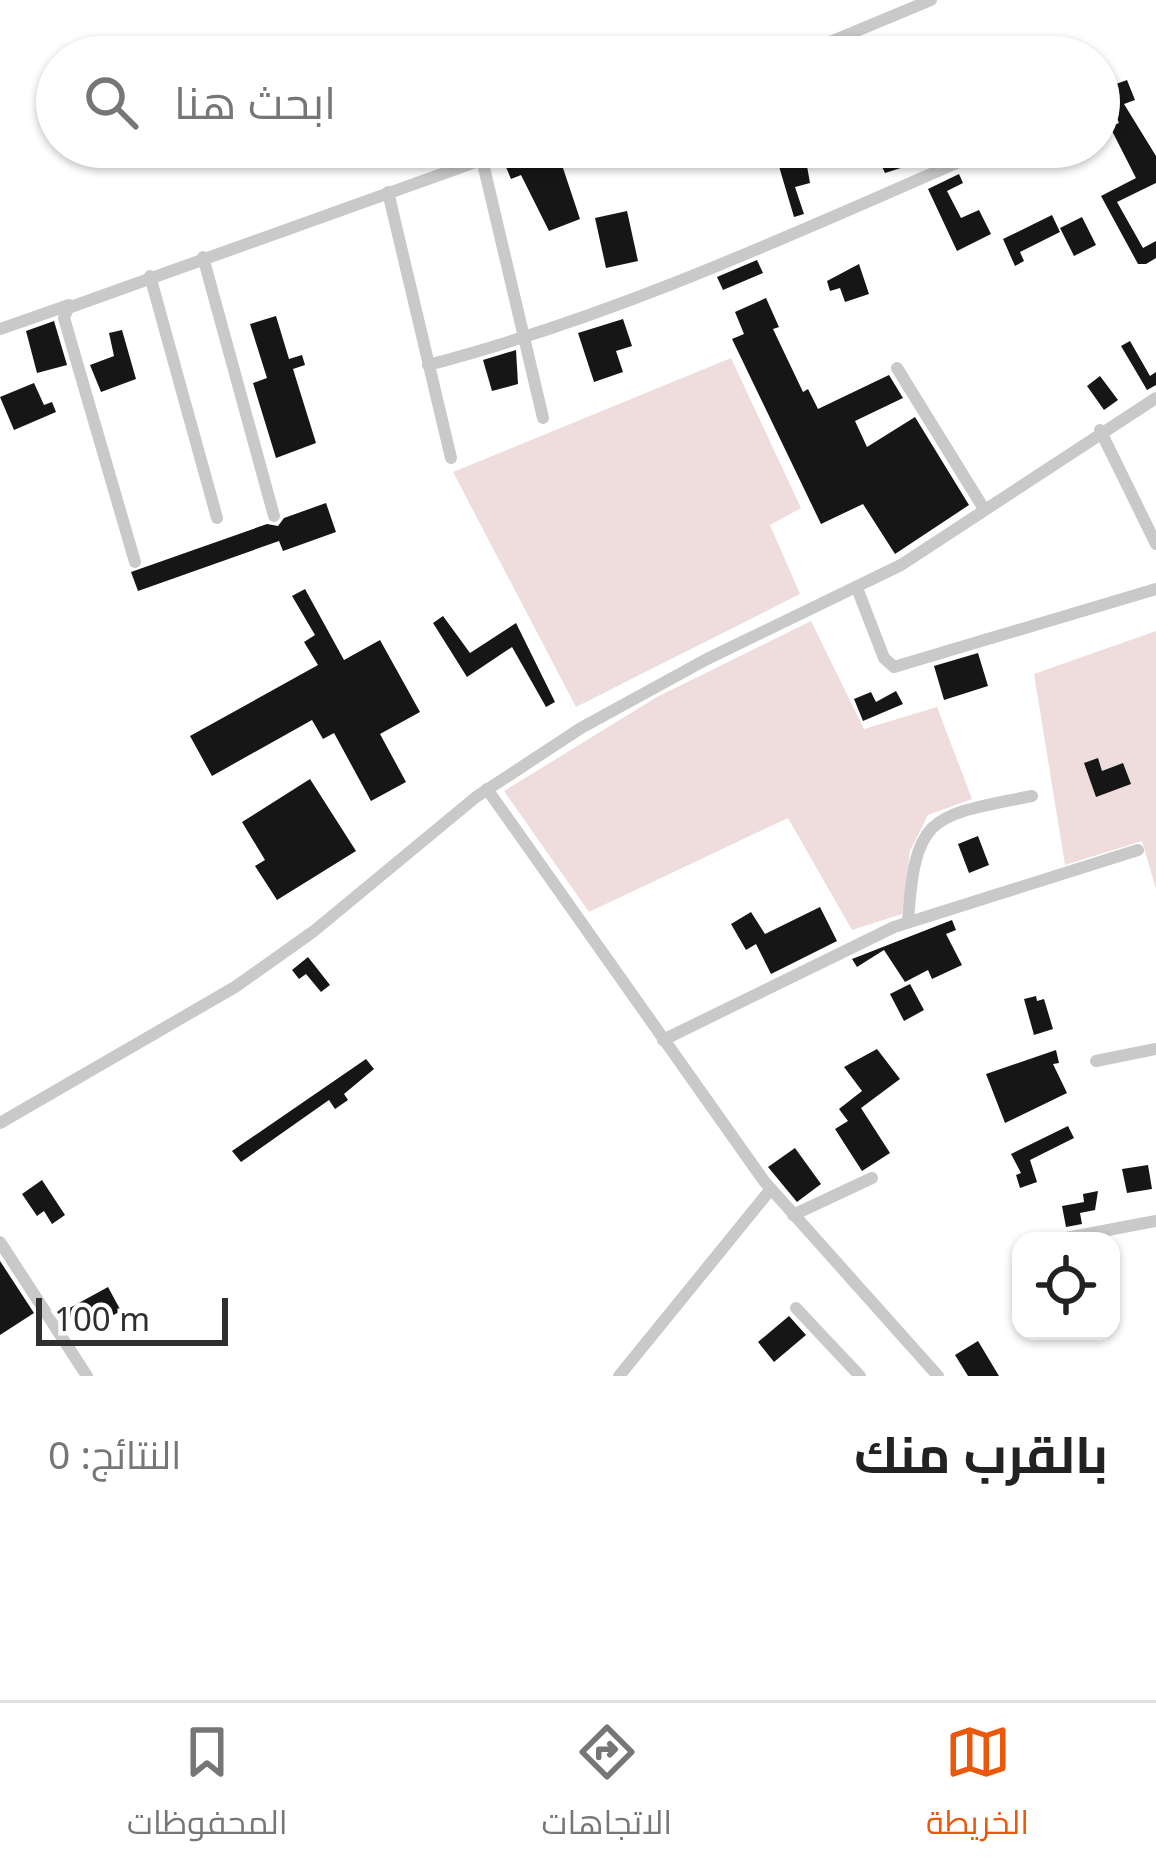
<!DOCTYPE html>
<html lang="ar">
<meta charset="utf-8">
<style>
:root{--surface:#fff;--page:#f6f6f6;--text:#222;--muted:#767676;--line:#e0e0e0;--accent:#ea580c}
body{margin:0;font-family:"Noto Sans",Cairo,sans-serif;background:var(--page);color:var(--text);direction:rtl}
.controls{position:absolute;right:36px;bottom:36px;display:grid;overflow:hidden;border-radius:24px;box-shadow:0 3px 9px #0004}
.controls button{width:108px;height:108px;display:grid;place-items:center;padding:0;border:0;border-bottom:3px solid var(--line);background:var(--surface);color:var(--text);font:60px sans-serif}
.scale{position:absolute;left:36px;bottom:30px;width:192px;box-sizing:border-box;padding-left:12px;border:6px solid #2f2f2f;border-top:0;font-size:33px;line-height:42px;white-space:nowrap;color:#2f2f2f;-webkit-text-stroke:9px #fff;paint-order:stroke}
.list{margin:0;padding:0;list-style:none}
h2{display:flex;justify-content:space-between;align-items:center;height:156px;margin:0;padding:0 48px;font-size:51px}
h2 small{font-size:39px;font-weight:400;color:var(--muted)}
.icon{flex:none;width:66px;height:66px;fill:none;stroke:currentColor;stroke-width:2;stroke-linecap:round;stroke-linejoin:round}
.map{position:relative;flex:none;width:1156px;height:1376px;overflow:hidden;direction:ltr}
.search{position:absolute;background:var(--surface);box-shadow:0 3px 9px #0004;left:36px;right:36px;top:36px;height:132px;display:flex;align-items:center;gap:30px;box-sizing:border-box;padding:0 42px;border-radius:66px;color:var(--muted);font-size:45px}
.sheet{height:324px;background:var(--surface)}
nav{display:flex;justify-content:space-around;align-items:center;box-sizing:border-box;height:168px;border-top:3px solid var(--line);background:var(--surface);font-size:33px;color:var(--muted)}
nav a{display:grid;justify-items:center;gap:6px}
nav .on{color:var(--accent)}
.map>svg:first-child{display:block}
.green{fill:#eedddc}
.building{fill:#161616}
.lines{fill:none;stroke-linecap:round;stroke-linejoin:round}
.street{stroke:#c9c9c9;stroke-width:12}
</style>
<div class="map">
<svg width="1156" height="1376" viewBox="0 0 1156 1376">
<rect width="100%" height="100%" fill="#fff"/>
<g class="green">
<polygon points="731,358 801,508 770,525 800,594 576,707 453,472"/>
<polygon points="811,621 864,729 937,707 972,799 928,815 910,851 902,914 852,930 788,818 589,912 504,791 657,697"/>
<polygon points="1156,631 1156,889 1142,841 1065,865 1034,674"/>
</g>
<g class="building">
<polygon points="1127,80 1135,100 1124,104 1156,156 1156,183 1117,202 1143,248 1156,241 1156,258 1146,264 1138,264 1101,196 1136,178 1110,127 1119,123 1105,88"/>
<polygon points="556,147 580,219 549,231 521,175 511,179 506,167"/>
<polygon points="873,147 888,147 892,158 927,147 932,158 885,173"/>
<polygon points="804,149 810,183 795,187 804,214 794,217 778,163"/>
<polygon points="959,174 963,183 947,191 961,218 979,210 991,234 957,251 928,189"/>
<polygon points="627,211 638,261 606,268 595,218"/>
<polygon points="1052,215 1060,232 1020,252 1024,261 1015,266 1003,239"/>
<polygon points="1082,217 1096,245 1074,256 1060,228"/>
<polygon points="757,260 763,273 723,290 717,277"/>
<polygon points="859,264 869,294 845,302 840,288 830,291 827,281"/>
<polygon points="766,298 779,327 773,329 803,392 808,389 818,409 889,375 903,398 855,421 867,447 915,417 969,505 895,554 863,504 821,524 732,339 744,334 735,312"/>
<polygon points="276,316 289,359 302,355 305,365 293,369 316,443 276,458 253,383 267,378 250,324"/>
<polygon points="623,319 632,346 616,351 623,372 594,382 578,333"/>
<polygon points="54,321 67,365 37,373 26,331"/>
<polygon points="122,330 136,379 101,392 90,365 114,356 109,333"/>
<polygon points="1130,341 1150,376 1156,372 1156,385 1147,390 1121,346"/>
<polygon points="516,350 518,384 492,391 483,360"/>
<polygon points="1100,376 1118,400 1104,410 1087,386"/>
<polygon points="34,383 44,405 52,402 56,412 14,430 0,397"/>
<polygon points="326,503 336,532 283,551 279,541 138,591 131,572 267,524 278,526 284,518"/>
<polygon points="305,589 344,660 380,640 420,712 380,734 406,782 371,801 334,733 323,739 312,720 212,776 190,736 318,665 304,642 315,635 292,596"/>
<polygon points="443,616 470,653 516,623 555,702 546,707 512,647 467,677 433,623"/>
<polygon points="978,653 988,686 944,700 934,666"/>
<polygon points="896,691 903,704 863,721 854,699 871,692 876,702"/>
<polygon points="1098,758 1102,771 1123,763 1131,784 1096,797 1084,763"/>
<polygon points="310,779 356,851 277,900 255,866 265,860 242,822"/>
<polygon points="978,836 989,865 969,873 958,844"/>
<polygon points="820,907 837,941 771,974 756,944 746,950 731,924 751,912 765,934"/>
<polygon points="952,920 956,930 946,934 962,965 932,979 928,970 905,982 884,950 857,967 852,959"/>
<polygon points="308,957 330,985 321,992 306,974 299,979 292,970"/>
<polygon points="910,984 924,1010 904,1021 890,994"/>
<polygon points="1036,996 1037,1001 1044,999 1053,1029 1034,1035 1024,999"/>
<polygon points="877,1049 900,1079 861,1108 890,1153 862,1171 835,1129 848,1121 839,1109 862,1091 844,1067"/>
<polygon points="1056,1050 1059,1063 1053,1064 1067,1093 1005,1123 986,1074"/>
<polygon points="366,1059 374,1069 344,1094 348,1100 335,1109 329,1100 241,1162 232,1151"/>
<polygon points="1068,1126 1074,1138 1030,1160 1037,1182 1020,1188 1016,1175 1021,1173 1011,1154"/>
<polygon points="795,1148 821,1184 797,1202 768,1167"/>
<polygon points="1148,1165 1152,1189 1127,1193 1122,1169"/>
<polygon points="42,1180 65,1215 52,1224 44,1211 37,1216 22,1194"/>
<polygon points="1098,1191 1095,1210 1080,1213 1082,1224 1066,1227 1062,1206 1084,1202 1083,1194"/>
<polygon points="0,1261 34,1313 0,1335"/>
<polygon points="108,1287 121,1311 108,1318 101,1305 72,1320 66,1310"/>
<polygon points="789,1316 806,1335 774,1362 758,1342"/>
<polygon points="978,1341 999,1376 968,1376 955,1355"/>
</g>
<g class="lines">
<g class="street">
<polyline points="794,57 931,0"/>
<polyline points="482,159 543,418"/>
<polyline points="388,192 451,458"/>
<polyline points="203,257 274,516"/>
<polyline points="150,276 217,518"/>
<polyline points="0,329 69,305"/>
<path d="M428,365C624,314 808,227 993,147"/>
<polyline points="897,368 984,509"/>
<polyline points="1100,430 1156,544"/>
<polyline points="135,562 64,318 68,308 517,147"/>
<polyline points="857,588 884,658 894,667 1156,589"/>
<polyline points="487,789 764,1181 938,1376"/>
<path d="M908,922C915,813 931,816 1032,796"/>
<polyline points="663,1040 894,927 1138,850"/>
<polyline points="1096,1061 1156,1049"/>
<polyline points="0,1123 235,987 314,931 476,797 581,728 707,659 901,565 1156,398"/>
<polyline points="793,1215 872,1178"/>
<polyline points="1050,1241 1156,1221"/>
<polyline points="0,1242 87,1376"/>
<polyline points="796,1308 860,1376"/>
<polyline points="619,1376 771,1189"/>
</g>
</g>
</svg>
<div class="controls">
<button><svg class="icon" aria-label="locate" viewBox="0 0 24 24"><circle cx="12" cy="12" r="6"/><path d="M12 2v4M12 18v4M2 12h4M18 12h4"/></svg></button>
</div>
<div class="scale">100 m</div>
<div class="search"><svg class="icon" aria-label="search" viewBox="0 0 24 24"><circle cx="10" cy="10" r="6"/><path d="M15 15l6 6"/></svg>ابحث هنا</div>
</div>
<section class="sheet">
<h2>بالقرب منك<small>النتائج: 0</small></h2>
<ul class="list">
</ul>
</section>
<nav>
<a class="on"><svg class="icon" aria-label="map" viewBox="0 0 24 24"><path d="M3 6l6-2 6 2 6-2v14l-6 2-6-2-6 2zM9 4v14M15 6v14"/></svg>الخريطة</a>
<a><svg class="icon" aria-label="directions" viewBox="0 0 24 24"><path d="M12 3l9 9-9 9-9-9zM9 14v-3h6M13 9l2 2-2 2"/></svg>الاتجاهات</a>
<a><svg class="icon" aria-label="saved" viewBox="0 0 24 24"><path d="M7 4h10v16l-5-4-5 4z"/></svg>المحفوظات</a>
</nav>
